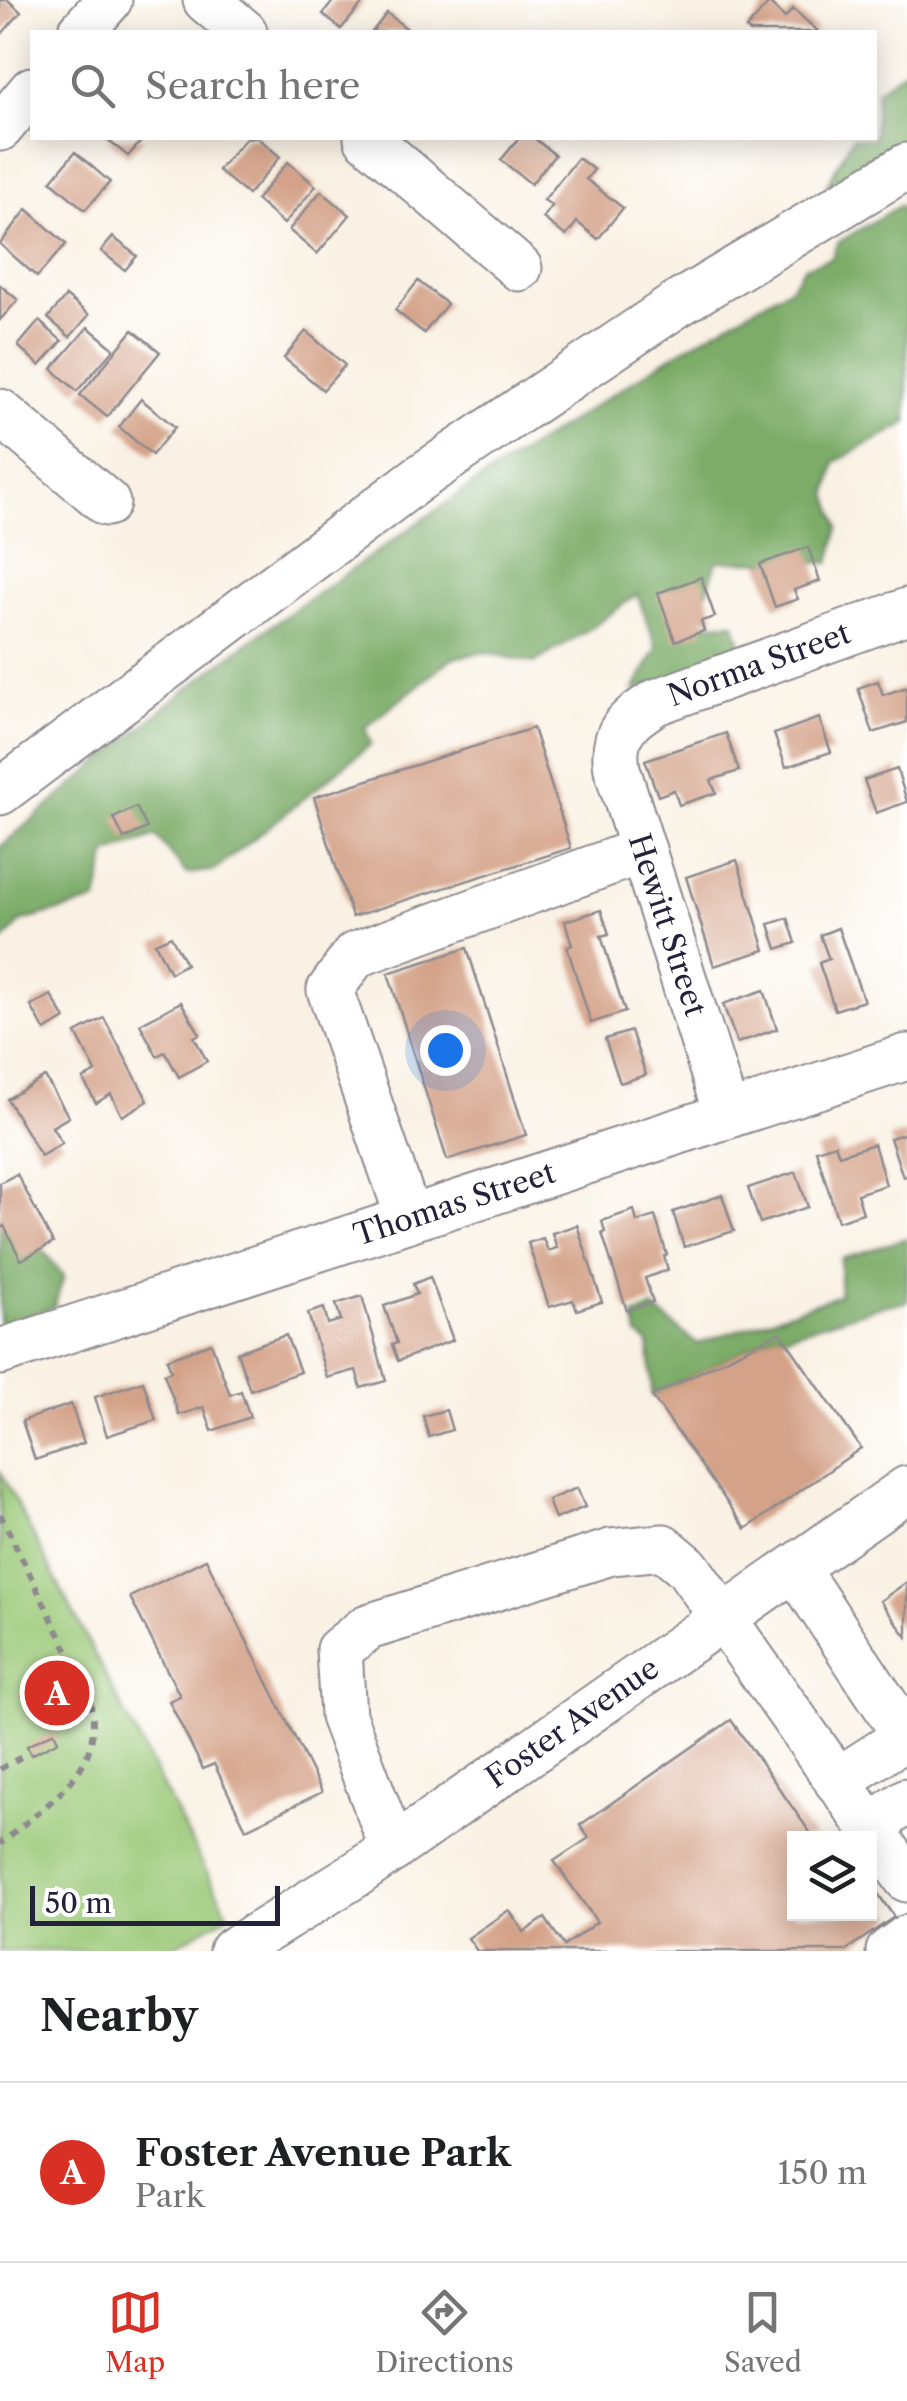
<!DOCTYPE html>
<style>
:root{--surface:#fff;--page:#f2f2f2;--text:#202124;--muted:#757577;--line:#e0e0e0;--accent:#d93025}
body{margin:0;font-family:"Libre Caslon Text",serif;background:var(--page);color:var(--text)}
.controls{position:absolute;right:30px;bottom:30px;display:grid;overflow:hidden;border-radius:0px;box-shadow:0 5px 25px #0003}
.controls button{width:90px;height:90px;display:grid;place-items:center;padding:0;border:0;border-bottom:2px solid var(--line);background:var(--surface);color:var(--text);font:50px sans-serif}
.scale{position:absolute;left:30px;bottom:25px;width:250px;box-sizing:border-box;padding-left:10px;border:5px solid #22223b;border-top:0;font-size:28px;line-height:35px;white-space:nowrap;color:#22223b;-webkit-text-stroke:8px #fff;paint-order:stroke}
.you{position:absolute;left:445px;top:1050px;width:35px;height:35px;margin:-25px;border:8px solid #fff;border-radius:50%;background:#1a73e8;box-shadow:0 0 0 15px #1a73e833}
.badge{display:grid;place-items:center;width:65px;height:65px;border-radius:50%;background:var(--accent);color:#fff;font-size:32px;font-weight:700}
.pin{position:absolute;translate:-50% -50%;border:5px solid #fff;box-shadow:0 2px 10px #0006}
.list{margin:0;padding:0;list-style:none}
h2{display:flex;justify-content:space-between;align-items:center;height:130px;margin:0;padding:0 40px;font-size:42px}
h2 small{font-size:32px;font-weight:400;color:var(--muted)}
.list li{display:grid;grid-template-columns:65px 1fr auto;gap:30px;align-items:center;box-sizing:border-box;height:180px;padding:0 40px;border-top:2px solid var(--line)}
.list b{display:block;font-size:38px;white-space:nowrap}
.list p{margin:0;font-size:32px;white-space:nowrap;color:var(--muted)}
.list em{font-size:32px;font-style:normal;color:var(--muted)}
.icon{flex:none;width:55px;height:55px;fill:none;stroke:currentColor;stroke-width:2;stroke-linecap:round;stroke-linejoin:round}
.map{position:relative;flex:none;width:907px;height:1951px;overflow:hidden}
.search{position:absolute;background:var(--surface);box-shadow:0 5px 25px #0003;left:30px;right:30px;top:30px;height:110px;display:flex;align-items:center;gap:25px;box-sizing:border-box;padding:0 35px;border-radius:0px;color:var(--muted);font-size:38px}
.sheet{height:310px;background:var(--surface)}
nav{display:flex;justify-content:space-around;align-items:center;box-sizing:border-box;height:140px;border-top:2px solid var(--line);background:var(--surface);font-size:28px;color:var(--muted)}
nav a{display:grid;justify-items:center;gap:5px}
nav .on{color:var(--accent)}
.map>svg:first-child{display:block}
.green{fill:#9ac876;stroke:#5e7558;stroke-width:2.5}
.forest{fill:#7bac67;stroke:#4e6751;stroke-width:2.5}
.building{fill:#d4a288}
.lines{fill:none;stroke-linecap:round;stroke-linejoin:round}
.minor-casing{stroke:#8e8a8f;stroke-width:49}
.path{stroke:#8e8a8f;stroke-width:6;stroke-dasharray:8 8;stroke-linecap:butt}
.minor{stroke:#fff;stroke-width:45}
.labels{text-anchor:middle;stroke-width:8;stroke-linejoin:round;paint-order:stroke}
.street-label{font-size:30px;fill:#22223b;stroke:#fff}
</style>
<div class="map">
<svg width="907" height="1951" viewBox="0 0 907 1951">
<rect width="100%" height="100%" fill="#fff"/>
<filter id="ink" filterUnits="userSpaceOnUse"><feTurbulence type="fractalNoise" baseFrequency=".01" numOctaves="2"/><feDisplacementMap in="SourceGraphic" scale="20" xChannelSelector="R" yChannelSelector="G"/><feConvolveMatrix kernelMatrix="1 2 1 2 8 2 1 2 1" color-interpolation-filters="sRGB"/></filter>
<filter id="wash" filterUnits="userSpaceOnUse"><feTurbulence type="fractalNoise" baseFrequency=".0048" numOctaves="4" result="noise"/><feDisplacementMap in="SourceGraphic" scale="40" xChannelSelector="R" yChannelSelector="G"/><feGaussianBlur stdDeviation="2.25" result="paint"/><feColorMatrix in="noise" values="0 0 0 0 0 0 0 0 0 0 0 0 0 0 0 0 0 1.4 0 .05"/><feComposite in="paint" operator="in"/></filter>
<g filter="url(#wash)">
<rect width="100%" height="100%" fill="#f9f1e3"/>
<polygon class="green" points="0,1471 229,1915 165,1951 0,1951"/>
<g class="forest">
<polygon points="907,68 907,143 826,187 852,138 874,138 876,91"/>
<polygon points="899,206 907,208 907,423 835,462 828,494 839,526 830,563 717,561 696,624 734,623 741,643 708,669 634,690 657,648 637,594 597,624 534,663 485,652 452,658 365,728 371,744 215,870 187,874 156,836 107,854 97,901 22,921 0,945 0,847 182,693 251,640 475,483 673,355 792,286 804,267 832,258 837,243"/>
<polygon points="0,1218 36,1242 64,1276 54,1307 0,1325"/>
<polygon points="907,1238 907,1302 881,1306 783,1336 780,1332 652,1396 649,1344 638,1335 634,1316 653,1308 697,1344 839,1295 841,1259"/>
</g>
<g id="blocks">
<g class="building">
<polygon points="0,0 8,0 21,12 0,36"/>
<polygon points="334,0 364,2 341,29 323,14"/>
<polygon points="769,3 785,18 793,9 819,32 750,32 746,29"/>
<polygon points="387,13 411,32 372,32"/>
<polygon points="105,138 144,138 128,156"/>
<polygon points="246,138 258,138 280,157 248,195 218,170"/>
<polygon points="519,138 534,138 555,155 531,184 501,160"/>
<polygon points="75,152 110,182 85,210 51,181"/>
<polygon points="578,158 594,170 586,179 623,208 598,239 577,222 566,236 543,218 552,206 544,200"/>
<polygon points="288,162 316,186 284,224 256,200"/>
<polygon points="321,191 350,215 317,254 289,230"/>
<polygon points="27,209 66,244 37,277 0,244"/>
<polygon points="113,237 137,256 125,270 101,251"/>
<polygon points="418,281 447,304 424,333 395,310"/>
<polygon points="0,285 18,300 0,320"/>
<polygon points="66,296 89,315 70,337 48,318"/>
<polygon points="39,321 62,341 40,366 18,346"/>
<polygon points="88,327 114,349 77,391 52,369"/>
<polygon points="133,330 160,352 107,417 80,395"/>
<polygon points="306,331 345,365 323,390 284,358"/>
<polygon points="141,399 175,427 152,455 119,427"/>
<polygon points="808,547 820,581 794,590 798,599 775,607 760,564"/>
<polygon points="701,577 715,617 701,621 704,631 675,641 658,593"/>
<polygon points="878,681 883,695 907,687 907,722 873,733 858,688"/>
<polygon points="819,718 831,752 786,767 774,734"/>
<polygon points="533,728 571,848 352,917 314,797"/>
<polygon points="726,733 739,771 711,780 716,793 679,805 674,790 658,796 645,760"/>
<polygon points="897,769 907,802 876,813 864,780"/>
<polygon points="136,807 147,828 124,839 114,818"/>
<polygon points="737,860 765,950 714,966 686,877"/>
<polygon points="601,910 609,934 601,936 625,1012 591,1023 567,947 572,945 565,921"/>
<polygon points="788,918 796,943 777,949 769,924"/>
<polygon points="838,928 864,1001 835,1010 819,963 829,959 820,935"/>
<polygon points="171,936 186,964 170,973 155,943"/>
<polygon points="467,948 526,1135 447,1160 388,973"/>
<polygon points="764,990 777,1029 737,1043 723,1004"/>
<polygon points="51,995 65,1019 45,1031 31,1006"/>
<polygon points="181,1002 200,1034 194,1037 207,1061 179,1077 165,1052 157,1056 140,1024"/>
<polygon points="104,1018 148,1101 122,1116 111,1094 96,1103 83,1079 96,1072 76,1033"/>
<polygon points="631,1031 646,1075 620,1083 605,1039"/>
<polygon points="45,1077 69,1117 52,1127 62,1143 41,1156 7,1099"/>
<polygon points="907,1133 907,1176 903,1177 890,1138"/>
<polygon points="835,1144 839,1155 874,1144 886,1185 857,1194 863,1213 838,1221 816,1150"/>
<polygon points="796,1172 808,1207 760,1223 748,1188"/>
<polygon points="17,1174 53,1243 21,1260 4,1226 0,1229 0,1183"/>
<polygon points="722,1195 734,1231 684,1247 673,1212"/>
<polygon points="634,1210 637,1222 655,1216 667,1255 664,1256 668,1270 645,1278 653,1302 627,1311 602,1233 605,1232 602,1221"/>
<polygon points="577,1225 602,1302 577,1310 573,1300 549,1307 528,1243 543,1238 548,1251 557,1248 552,1233"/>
<polygon points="430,1277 453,1340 398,1361 392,1345 397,1343 384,1306 417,1294 413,1284"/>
<polygon points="362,1296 386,1381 361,1388 356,1370 327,1378 308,1313 324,1308 328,1324 341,1320 336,1304"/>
<polygon points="780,1332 861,1448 746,1529 652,1396"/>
<polygon points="286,1335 300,1372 250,1390 237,1352"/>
<polygon points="211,1343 230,1395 241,1391 250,1417 212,1431 204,1407 179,1415 164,1374 171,1371 167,1359"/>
<polygon points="143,1381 156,1420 107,1436 95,1397"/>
<polygon points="71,1404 84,1443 35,1460 22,1421"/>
<polygon points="446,1410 452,1430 429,1437 423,1416"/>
<polygon points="577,1488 585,1507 555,1519 548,1500"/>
<polygon points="206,1559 322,1792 246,1829 214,1764 203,1769 169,1701 180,1696 130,1597"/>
<polygon points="907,1582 907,1637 880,1601"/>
<polygon points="55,1685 68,1708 60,1713 47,1689"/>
<polygon points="731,1720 814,1838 794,1838 794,1914 870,1914 870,1882 894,1917 845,1951 477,1951 468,1938 509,1910 524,1932 545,1918 564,1946 597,1922 554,1861 589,1838 580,1825"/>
<polygon points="54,1732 58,1741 31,1755 27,1746"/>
</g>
</g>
</g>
<g filter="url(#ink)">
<use href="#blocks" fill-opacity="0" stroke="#8e8a8f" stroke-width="2.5"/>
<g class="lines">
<g class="minor-casing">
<g id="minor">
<polyline points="206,0 244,32"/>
<polyline points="81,32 109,0"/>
<polyline points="0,128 32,90"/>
<polyline points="367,138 519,268"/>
<polyline points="0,412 107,503"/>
<polyline points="0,792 418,479 676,305 907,166"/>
<path id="s1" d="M727,1116L617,769C611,732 627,720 656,702L907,611"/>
<polyline points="409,1219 330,990 355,955 643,850"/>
<path id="s2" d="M0,1352L907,1057"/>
<polyline points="795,1568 906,1736"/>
<polyline points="837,1781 907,1736"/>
<polyline points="870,1827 907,1801"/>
<polyline points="393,1849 343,1716 339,1650 368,1627 611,1552 663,1547 687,1567 907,1879"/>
<path id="s3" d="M232,1951L358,1873L907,1489"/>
<polyline points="889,1951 907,1938"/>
</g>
</g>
<g class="path">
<path d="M0,1514L86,1688C114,1767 52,1799 0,1844"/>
<polyline points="0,1769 23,1756"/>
</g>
<use href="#minor" class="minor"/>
</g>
</g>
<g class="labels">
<g class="street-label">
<text dy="10" stroke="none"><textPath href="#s1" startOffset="558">Norma Street</textPath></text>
<text transform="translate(667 925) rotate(72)" y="10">Hewitt Street</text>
<text dy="10" stroke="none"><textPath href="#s2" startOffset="478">Thomas Street</textPath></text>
<text dy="10" stroke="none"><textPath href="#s3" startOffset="410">Foster Avenue</textPath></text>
</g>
</g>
</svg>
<div class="controls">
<button><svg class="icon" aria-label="layers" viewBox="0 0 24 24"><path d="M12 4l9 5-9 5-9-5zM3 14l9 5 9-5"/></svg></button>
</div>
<div class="scale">50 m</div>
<div class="you"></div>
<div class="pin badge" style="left:57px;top:1693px">A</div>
<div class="search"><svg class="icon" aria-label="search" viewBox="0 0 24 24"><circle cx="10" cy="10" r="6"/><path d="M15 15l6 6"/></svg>Search here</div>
</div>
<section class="sheet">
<h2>Nearby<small></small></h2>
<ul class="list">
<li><span class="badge">A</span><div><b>Foster Avenue Park</b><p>Park</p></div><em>150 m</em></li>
</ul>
</section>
<nav>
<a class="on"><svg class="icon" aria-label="map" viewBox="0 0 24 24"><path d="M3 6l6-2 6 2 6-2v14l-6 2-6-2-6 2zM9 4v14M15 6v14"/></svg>Map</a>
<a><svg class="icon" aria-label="directions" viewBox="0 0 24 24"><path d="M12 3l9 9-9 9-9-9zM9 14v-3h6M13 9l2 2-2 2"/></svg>Directions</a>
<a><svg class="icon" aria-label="saved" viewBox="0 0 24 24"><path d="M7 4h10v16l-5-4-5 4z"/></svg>Saved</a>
</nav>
